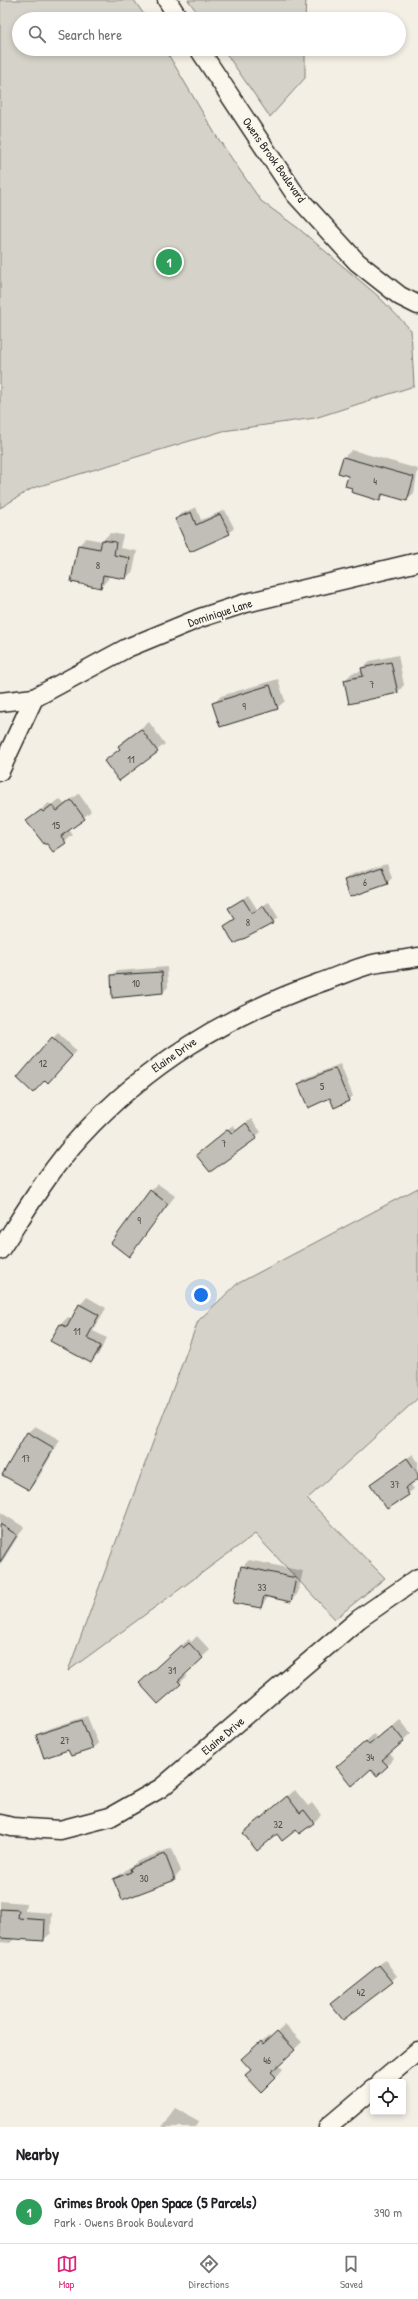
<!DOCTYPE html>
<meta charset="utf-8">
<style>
:root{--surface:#fff;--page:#f2f2f2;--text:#202124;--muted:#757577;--line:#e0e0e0;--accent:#db2777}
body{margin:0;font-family:"Patrick Hand",sans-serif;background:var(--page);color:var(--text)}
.controls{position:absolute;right:12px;bottom:12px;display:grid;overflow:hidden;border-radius:4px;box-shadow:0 2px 6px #0003}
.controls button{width:36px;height:36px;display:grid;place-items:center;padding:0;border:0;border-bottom:1px solid var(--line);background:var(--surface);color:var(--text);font:20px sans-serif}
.you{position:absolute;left:201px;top:1295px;width:14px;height:14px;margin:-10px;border:3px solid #fff;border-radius:50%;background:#1a73e8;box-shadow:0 0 0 6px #1a73e833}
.badge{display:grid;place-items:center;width:26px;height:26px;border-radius:50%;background:var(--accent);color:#fff;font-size:13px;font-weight:700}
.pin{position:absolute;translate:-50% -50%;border:2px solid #fff;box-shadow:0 1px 4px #0006}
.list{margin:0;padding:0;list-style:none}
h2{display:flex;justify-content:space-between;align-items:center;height:52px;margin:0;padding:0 16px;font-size:17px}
h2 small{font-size:13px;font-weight:400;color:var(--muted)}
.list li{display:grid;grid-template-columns:26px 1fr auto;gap:12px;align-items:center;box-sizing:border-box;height:64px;padding:0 16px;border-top:1px solid var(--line)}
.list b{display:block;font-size:15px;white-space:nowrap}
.list p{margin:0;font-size:13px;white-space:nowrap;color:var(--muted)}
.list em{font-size:13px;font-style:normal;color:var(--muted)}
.icon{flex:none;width:22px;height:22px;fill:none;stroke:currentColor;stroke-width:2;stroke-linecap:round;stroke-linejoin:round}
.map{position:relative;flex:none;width:418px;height:2127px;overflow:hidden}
.search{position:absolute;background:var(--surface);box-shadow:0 2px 6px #0003;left:12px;right:12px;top:12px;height:44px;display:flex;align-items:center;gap:10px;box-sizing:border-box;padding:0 14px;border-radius:22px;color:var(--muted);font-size:15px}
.sheet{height:116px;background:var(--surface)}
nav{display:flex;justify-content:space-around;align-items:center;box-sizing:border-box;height:56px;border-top:1px solid var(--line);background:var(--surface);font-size:11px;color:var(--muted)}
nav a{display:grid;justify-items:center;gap:2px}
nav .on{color:var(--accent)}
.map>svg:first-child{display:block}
.green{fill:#d5d2c9;stroke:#807e7a}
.shadow{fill:#0003}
.building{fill:#c0beb6;stroke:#2b2b2b}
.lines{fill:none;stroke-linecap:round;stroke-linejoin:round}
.street-casing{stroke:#2b2b2b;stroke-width:21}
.street{stroke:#fbf7ec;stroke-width:18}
.labels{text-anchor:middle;stroke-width:4;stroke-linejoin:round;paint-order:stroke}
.number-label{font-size:10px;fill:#50504e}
.street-label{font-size:12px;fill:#2b2b2b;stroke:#fbf7ec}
</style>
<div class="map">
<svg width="418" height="2127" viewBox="0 0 418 2127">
<rect width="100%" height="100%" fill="#f3efe4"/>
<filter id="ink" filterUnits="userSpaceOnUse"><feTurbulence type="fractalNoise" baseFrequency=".025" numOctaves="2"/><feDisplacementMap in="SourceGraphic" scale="8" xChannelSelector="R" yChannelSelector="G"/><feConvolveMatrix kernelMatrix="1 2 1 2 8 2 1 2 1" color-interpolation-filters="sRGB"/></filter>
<g filter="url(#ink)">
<g class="green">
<polygon points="0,0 134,0 147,19 19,19 19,49 165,49 217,137 261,201 298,228 378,296 411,330 414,386 315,418 223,431 33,488 0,508"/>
<polygon points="188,0 306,0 305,19 202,19"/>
<polygon points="223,49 305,49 305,78 270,117"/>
<polygon points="418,1188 418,1398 307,1499 385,1578 335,1619 255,1534 68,1671 198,1321 237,1284"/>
</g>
<g class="shadow">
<polygon points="352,450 418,469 414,493 406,500 385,494 379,500 353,487 350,475 340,472 344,457"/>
<polygon points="196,507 201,520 225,510 234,528 229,533 190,550 176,519 181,514"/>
<polygon points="110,533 123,535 120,548 137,551 133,571 126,578 109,575 108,579 101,587 79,545 86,538 102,541"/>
<polygon points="398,655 404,685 397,693 345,680 352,673 363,671 362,668 370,661"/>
<polygon points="278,679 285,701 277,708 214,703 221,696"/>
<polygon points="149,722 165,744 120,780 106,761 120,748 119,746 126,739"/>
<polygon points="79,794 91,811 69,830 73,835 54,851 28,821 49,803 51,805 60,799 64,804"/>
<polygon points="387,863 392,878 387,883 345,880 350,875"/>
<polygon points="248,895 257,909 269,902 278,917 273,922 225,926 235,918 229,908"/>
<polygon points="167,967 168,987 163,992 113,997 112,976 117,971"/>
<polygon points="58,1033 77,1051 48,1081 53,1038"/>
<polygon points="340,1064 353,1096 348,1101 331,1097 299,1084 304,1079"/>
<polygon points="251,1119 261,1132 210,1171 197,1155 233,1125 237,1130"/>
<polygon points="158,1184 175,1196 129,1255 151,1191"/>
<polygon points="87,1297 106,1308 93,1331 107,1338 98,1355 91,1362 52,1341 61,1324 68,1317 72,1319 80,1305"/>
<polygon points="35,1426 60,1440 36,1482 29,1489 27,1433"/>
<polygon points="413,1454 418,1462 418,1477 410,1483 414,1489 388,1508 371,1484"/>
<polygon points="0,1512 24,1527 0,1565"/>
<polygon points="249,1560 303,1571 298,1593 291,1601 269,1596 261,1607 242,1567"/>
<polygon points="197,1636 210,1650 185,1673 187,1676 180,1683 148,1676 189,1639 191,1642"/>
<polygon points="87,1716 98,1743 93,1748 71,1755 69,1748 37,1736 42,1731"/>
<polygon points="399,1719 411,1733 389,1753 394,1758 387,1766 337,1767 374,1734 377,1738"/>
<polygon points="295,1790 308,1806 312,1803 321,1815 314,1822 300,1833 296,1828 277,1833 244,1833"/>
<polygon points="172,1848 181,1871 174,1879 114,1879 138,1861"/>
<polygon points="0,1901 26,1903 25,1911 52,1913 51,1933 43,1940 15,1938 10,1943 0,1942"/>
<polygon points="385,1960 397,1976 344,2019 336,1999"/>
<polygon points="285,2025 302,2042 278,2065 283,2069 276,2077 252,2070 250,2052 269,2035 271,2038"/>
<polygon points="175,2108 199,2121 196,2127 161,2127"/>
</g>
<g class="building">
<polygon points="343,457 414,477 407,501 382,494 380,501 351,492 352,488 345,486 348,476 338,473"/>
<polygon points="191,512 196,525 220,514 230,534 190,552 175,519"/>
<polygon points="102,540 116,542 114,555 130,558 126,579 103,575 101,588 71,582 78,545 100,549"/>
<polygon points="391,662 398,693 349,704 344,680 363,676 361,668"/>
<polygon points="270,685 278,709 220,727 212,703"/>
<polygon points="141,729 158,752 119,781 104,761 120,749 118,746"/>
<polygon points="71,800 85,819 61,836 66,843 53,852 47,844 44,844 26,821 41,810 43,812 52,805 57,811"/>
<polygon points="382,867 388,884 350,897 344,880"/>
<polygon points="243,899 252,913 263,906 274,923 234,944 224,926 235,919 228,908"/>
<polygon points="162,972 163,993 112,998 111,975"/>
<polygon points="52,1037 72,1056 48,1083 45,1080 33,1093 17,1078"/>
<polygon points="335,1068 349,1101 334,1108 330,1098 308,1108 298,1084"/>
<polygon points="246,1123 257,1138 210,1172 196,1155 228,1129 232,1134"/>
<polygon points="150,1190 168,1204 129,1257 111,1243"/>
<polygon points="79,1304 99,1315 87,1338 101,1346 91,1363 50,1341 60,1324 67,1327"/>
<polygon points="27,1432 54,1448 29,1490 2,1475"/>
<polygon points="407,1458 418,1474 418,1479 405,1488 409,1495 387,1509 370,1484"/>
<polygon points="0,1524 17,1535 0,1562"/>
<polygon points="241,1566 296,1578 291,1602 264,1596 261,1608 233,1603"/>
<polygon points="189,1643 203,1658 178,1681 181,1684 158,1704 139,1683 181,1645 183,1648"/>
<polygon points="82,1720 93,1749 71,1756 68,1750 44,1758 36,1735"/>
<polygon points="392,1726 404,1741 382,1760 388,1766 377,1776 371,1769 352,1786 336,1767 366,1741 369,1745"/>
<polygon points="287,1796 300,1813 304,1810 314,1823 299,1834 296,1830 282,1841 277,1834 257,1851 243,1833"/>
<polygon points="165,1854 175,1880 122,1900 113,1879 131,1872 130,1868"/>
<polygon points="0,1909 19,1910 18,1918 45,1920 44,1941 0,1938"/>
<polygon points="379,1965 393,1982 343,2020 330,2004"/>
<polygon points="277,2031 295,2050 271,2072 276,2077 261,2092 245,2075 251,2070 241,2059 261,2041 263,2044"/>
</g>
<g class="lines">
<g class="street-casing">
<g id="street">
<polyline points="167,0 179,19"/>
<polyline points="199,49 295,194 357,262 400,296 418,305"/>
<polyline points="0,702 34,698 127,648 200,618 246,603 418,562"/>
<polyline points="0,771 34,698"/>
<path d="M0,1250C25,1212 49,1171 80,1137C147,1064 226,1016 319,983C337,977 355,968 373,964C388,961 403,960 418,957"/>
<polyline points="0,1824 12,1827 60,1830 110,1817 161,1788 359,1619 418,1578"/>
<polyline points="381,2082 418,2051"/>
<polyline points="328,2127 373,2089"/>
</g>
</g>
<use href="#street" class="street"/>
</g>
</g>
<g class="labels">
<g class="number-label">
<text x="375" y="485">4</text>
<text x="98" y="569">8</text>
<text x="372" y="688">7</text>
<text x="244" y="710">9</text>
<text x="131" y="763">11</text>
<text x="56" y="829">15</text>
<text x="365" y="886">6</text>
<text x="248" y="926">8</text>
<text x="136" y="987">10</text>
<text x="43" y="1067">12</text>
<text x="322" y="1090">5</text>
<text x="224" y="1147">7</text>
<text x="139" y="1224">9</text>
<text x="77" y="1335">11</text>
<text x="26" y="1462">17</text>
<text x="395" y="1488">37</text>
<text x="262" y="1591">33</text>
<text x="172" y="1674">31</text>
<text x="65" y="1744">27</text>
<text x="370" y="1761">34</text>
<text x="278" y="1828">32</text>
<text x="144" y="1882">30</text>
<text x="361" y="1996">42</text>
<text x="267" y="2064">46</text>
</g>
<g class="street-label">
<text transform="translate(274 160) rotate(55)" y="4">Owens Brook Boulevard</text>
<text transform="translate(220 613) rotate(-18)" y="4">Dominique Lane</text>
<text transform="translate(174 1055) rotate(-35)" y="4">Elaine Drive</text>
<text transform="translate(223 1736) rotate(-40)" y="4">Elaine Drive</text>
</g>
</g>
</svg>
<div class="controls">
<button><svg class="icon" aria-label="locate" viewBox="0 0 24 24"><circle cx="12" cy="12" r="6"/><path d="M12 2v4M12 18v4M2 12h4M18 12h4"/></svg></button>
</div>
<div class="you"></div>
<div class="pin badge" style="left:169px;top:262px;background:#2e9e5b">1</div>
<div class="search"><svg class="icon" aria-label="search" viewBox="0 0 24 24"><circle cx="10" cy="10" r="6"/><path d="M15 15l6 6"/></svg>Search here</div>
</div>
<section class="sheet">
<h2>Nearby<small></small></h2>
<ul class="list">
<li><span class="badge" style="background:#2e9e5b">1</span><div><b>Grimes Brook Open Space (5 Parcels)</b><p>Park · Owens Brook Boulevard</p></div><em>390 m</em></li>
</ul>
</section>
<nav>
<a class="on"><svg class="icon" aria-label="map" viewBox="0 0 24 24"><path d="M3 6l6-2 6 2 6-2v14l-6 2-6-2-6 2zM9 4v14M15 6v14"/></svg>Map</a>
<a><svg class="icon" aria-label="directions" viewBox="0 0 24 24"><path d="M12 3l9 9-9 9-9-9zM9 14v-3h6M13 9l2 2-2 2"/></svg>Directions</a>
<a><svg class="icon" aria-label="saved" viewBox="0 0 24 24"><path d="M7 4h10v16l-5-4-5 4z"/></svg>Saved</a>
</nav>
